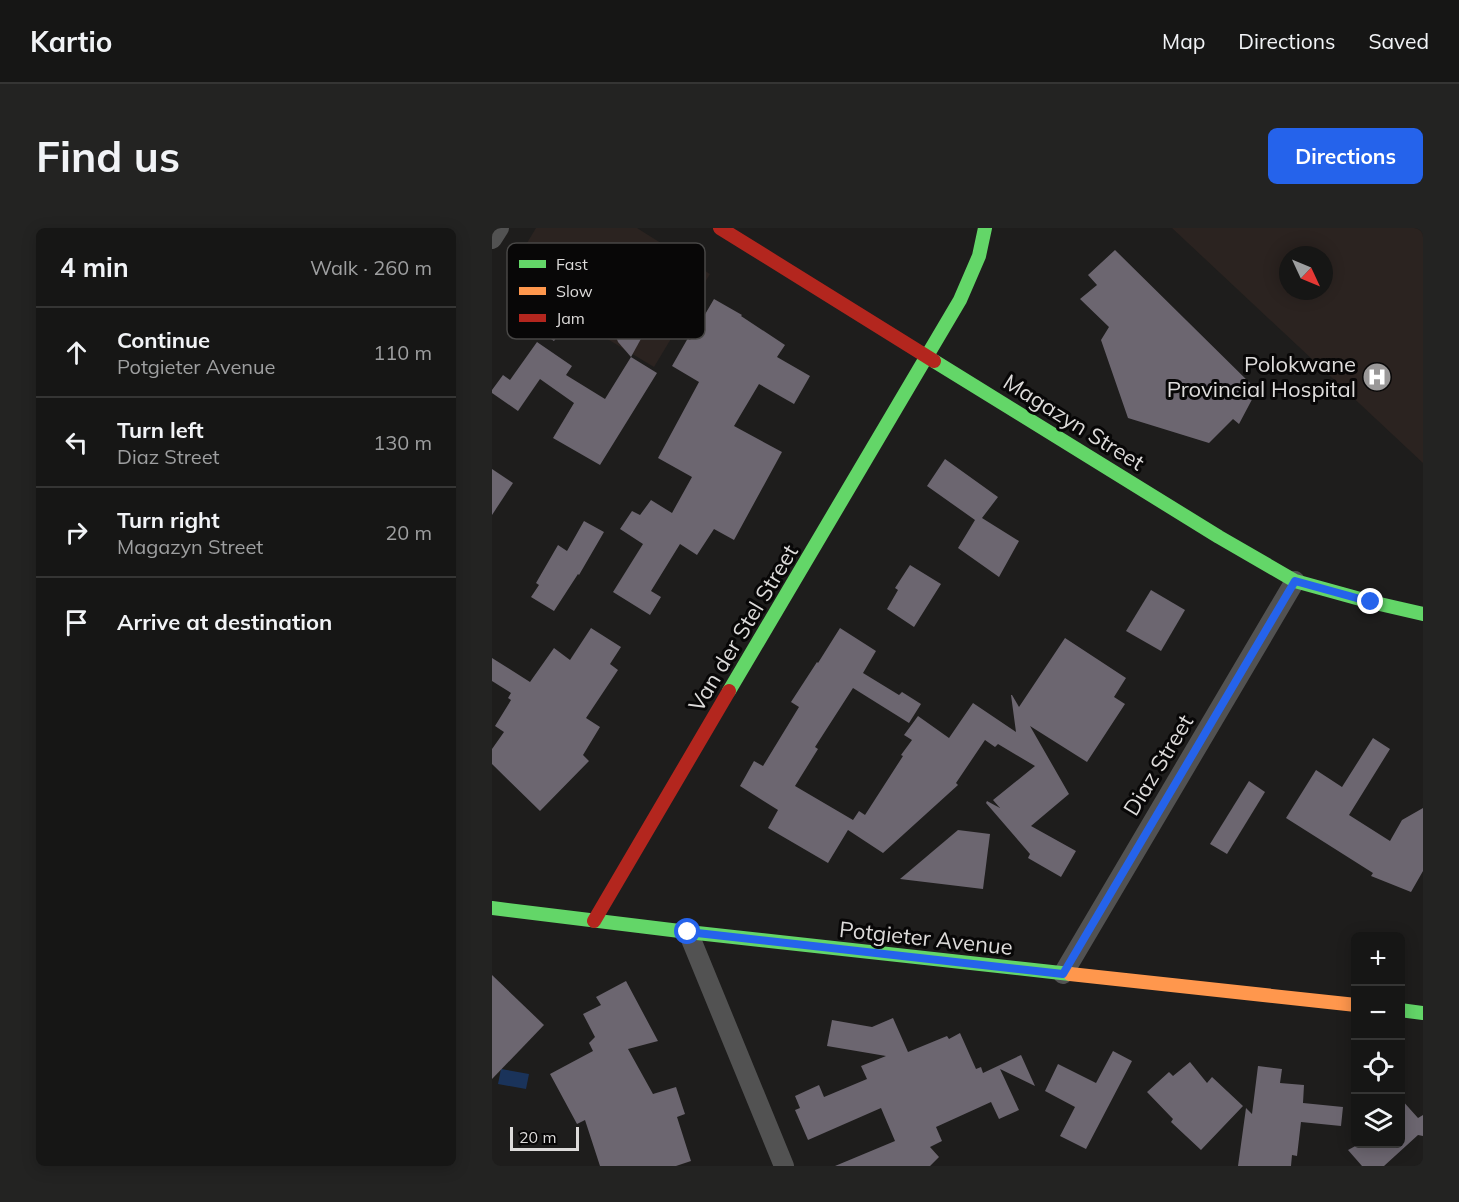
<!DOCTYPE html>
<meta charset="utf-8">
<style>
:root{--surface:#161615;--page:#232322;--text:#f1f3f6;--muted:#9e9fa0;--line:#353534;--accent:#2563eb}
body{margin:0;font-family:Mulish,sans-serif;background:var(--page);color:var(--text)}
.controls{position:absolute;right:18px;bottom:18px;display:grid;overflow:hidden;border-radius:9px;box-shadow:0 3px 15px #0003}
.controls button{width:54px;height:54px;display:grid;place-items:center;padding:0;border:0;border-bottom:2px solid var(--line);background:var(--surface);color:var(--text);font:30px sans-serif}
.compass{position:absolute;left:787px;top:18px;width:54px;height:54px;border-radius:50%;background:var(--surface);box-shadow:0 3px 15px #0003;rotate:134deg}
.scale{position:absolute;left:18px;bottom:15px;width:69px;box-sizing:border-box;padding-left:6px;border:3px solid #dddbda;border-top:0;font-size:16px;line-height:21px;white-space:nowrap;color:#dddbda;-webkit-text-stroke:4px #080707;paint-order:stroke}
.stop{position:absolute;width:18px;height:18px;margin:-14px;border:4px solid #2563eb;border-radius:50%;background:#fff}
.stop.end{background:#2563eb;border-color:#fff;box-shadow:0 2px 6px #0008}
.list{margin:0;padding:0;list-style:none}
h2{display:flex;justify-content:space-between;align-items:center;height:78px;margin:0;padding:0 24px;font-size:26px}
h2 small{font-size:20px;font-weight:400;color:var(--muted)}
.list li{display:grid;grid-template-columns:39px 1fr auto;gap:18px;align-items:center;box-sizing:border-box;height:90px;padding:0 24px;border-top:2px solid var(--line)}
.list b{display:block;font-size:22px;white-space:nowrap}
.list p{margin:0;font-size:20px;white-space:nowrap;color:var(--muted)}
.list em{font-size:20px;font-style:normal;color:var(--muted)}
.icon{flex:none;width:33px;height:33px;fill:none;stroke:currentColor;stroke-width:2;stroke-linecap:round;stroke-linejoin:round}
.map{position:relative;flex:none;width:931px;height:938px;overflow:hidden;border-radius:9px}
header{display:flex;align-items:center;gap:36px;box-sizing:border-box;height:84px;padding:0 30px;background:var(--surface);border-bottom:2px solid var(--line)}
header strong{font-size:28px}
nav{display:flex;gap:33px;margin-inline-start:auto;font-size:21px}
.intro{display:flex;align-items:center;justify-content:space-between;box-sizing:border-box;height:144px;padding:0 36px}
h1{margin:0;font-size:42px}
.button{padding:15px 27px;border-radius:9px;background:var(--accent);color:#fff;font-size:21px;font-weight:700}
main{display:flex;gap:36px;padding:0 36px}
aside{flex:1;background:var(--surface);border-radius:9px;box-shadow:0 3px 15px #0003}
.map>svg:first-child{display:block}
.built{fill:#2b2320;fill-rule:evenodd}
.water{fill:#1a335a}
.building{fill:#6c6670}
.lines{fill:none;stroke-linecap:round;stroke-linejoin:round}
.street{stroke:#525252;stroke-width:20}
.fast{stroke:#63d668;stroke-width:14}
.slow{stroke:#ff974d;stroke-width:14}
.jam{stroke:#b3261e;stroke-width:14}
.route{stroke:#2563eb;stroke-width:8}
.labels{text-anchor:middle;stroke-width:6;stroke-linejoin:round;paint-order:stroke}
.poi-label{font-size:22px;fill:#dddbda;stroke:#080707;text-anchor:end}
.street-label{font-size:22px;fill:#dddbda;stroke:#080707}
.key{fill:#080707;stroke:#484746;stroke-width:1.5}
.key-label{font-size:16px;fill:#dddbda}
</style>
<header>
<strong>Kartio</strong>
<nav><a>Map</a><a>Directions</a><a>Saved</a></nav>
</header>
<div class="intro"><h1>Find us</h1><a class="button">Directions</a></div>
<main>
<aside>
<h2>4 min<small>Walk · 260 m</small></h2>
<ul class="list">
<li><svg class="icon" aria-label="ahead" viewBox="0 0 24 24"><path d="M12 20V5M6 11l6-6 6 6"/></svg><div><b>Continue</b><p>Potgieter Avenue</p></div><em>110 m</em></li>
<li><svg class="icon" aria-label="left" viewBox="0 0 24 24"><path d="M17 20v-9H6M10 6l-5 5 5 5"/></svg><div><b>Turn left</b><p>Diaz Street</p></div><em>130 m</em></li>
<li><svg class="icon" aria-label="right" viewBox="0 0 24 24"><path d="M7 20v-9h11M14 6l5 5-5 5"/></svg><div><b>Turn right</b><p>Magazyn Street</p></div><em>20 m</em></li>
<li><svg class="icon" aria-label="arrive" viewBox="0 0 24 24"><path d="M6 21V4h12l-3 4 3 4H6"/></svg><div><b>Arrive at destination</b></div></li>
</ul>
</aside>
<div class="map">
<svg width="931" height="938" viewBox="0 0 931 938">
<rect width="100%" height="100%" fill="#1e1d1c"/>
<g class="built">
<polygon points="44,0 145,0 218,46 162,139 14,50"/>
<path d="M680,0H931V235ZM796,27H832V63H796Z"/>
</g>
<polygon class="water" points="9,841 37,846 34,861 6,856"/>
<g class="building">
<polygon points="623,22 765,162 747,196 741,191 717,215 636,190 609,112 617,99 588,71 605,57 596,47"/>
<polygon points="70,23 110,52 82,91 79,89 62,113 45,102 63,77 59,75 63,70 45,57"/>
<polygon points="222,71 250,87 249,88 293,117 285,129 318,148 302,176 267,156 242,198 290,224 242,312 222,301 205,327 188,316 159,363 169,369 158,387 121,364 151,316 128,301 140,283 148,287 159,272 180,285 200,249 166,230 207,154 180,138 196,110 198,112"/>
<polygon points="135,93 139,93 147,97 150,105 150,109 139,129 126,114 124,109 125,101 130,94"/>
<polygon points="45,114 80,138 74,147 113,171 139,129 165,145 108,237 61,210 82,175 48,151 26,183 0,165 0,162 11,147 18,152"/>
<polygon points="453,231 506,269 490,290 527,313 507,349 466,320 483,292 435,258"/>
<polygon points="0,241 21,255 0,287"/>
<polygon points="92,293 112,304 87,347 86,346 62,383 39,369 47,357 44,355 66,317 75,323"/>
<polygon points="418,337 449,356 422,399 395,381 406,362 403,360"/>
<polygon points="659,362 693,382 669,423 634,403"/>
<polygon points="99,400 129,419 118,436 126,442 94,490 108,499 91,527 97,533 48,583 0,536 0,521 12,504 3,498 19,472 16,470 19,465 0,453 0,430 38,454 62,420 78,432"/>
<polygon points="348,400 384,423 371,445 407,467 410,464 429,476 417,495 361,460 323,519 326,521 303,558 361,592 367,583 373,587 411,528 409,527 420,512 412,507 426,488 457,510 481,475 524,504 519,467 520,467 527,479 573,410 634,450 622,469 633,476 595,534 538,498 577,566 539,598 584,623 569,649 536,630 538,626 494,575 495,573 508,580 501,572 543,538 506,516 503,519 493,512 464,555 466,557 391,625 356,602 336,635 276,600 286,582 248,558 262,533 271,538 307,479 299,474 325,434 326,435"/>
<polygon points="881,510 898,521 857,587 898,613 910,592 931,580 931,643 919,664 879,648 881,645 794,590 824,542 850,559"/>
<polygon points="757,553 773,564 735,626 718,616"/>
<polygon points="466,602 498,606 491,661 408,651"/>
<polygon points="0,747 52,797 0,851"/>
<polygon points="134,753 166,813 136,821 161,866 184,859 193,886 185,889 199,933 184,938 108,938 93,892 85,896 58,846 101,823 97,815 103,809 91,786 109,777 104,769"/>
<polygon points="401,790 416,824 455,808 457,811 468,805 484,841 489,839 491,845 529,827 543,858 508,841 527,882 507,891 499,874 444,899 450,913 438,919 447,929 438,938 343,938 403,913 389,880 316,912 303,882 308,880 303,868 327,857 332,869 375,851 369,838 394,828 335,818 340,792 380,799"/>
<polygon points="621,823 640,833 594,921 568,908 583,879 553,863 566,836 604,855"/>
<polygon points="698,834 715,855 720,849 751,878 709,922 679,894 681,891 655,864 677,844 681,848"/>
<polygon points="766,838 790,841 788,855 812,857 811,875 851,879 849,898 809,894 805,928 800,927 799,938 746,938 754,880 760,886"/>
<polygon points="909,871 926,890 931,887 931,908 926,907 892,938 870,938 856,922 869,915 909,915"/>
</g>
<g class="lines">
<g class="street">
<polyline points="0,11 7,0"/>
<polyline points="196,704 292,938"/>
<polyline points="571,746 803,353"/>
</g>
<g class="fast">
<polyline points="442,133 727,309 803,353 879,374 931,386"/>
<polyline points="237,463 468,72 487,28 493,0"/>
<polyline points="0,680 196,704 578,746"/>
<polyline points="908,782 931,785"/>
</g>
<polyline class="slow" points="578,746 864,777"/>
<g class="jam">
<polyline points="228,0 442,133"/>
<polyline points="102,693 237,463"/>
</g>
</g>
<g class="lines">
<polyline class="route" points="196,704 571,746 803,353 879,374"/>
</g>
<defs>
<g id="hospital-disc" transform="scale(1.5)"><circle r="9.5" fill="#9a9898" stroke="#080707"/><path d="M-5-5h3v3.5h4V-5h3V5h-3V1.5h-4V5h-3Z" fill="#fff"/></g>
</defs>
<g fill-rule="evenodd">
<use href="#hospital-disc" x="885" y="149"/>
</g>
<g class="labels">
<g class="poi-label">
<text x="864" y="144">Polokwane<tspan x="864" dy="25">Provincial Hospital</tspan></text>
</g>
<g class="street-label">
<text transform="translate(582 194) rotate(32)" y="8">Magazyn Street</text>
<text transform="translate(251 400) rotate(-59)" y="8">Van der Stel Street</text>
<text transform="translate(666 537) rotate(-59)" y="8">Diaz Street</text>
<text transform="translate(434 710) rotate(6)" y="8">Potgieter Avenue</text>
</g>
</g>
<rect x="15" y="15" width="198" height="96" rx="9" class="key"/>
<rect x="27" y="32" width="27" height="8" fill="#63d668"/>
<rect x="27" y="59" width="27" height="8" fill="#ff974d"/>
<rect x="27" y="86" width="27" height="8" fill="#b3261e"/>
<g class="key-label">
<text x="64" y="42">Fast</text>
<text x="64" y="69">Slow</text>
<text x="64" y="96">Jam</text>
</g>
</svg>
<div class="controls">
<button>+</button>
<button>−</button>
<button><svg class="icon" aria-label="locate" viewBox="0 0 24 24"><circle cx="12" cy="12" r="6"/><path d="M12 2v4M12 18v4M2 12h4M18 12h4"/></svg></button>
<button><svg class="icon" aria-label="layers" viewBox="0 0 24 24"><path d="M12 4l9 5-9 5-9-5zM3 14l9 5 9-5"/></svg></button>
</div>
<svg class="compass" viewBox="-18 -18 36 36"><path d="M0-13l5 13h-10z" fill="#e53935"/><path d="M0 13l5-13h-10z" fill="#9e9fa0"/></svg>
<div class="scale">20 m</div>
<div class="stop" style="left:196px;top:704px"></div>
<div class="stop end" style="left:879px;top:374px"></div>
</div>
</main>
